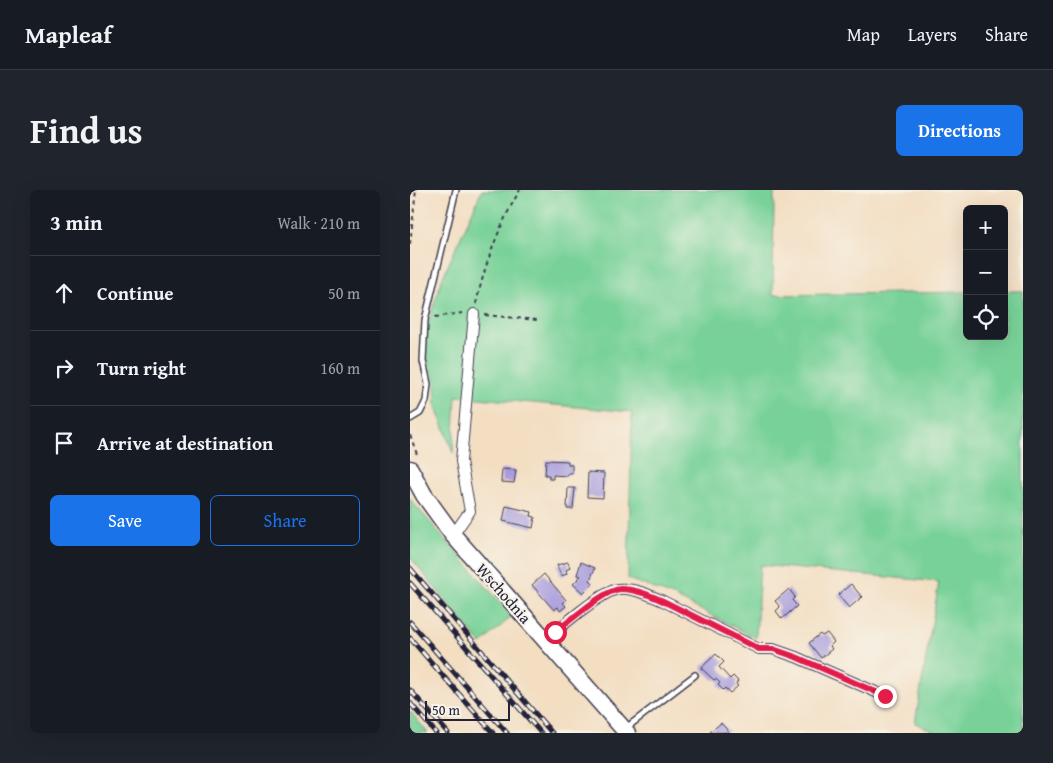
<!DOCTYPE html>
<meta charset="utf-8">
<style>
:root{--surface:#171b24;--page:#20242c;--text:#f1f3f6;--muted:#9ea1a6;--line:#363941;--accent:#1a73e8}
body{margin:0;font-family:"Gentium Book Plus",serif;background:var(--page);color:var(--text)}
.controls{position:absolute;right:15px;top:15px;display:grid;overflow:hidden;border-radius:8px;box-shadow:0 5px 20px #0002}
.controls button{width:45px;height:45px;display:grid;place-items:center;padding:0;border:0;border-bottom:1px solid var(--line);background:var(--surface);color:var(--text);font:25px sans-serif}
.scale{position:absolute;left:15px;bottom:12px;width:85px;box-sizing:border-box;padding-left:5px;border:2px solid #22223b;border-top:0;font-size:14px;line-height:18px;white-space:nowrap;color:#22223b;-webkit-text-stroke:4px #f7f3e8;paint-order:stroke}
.stop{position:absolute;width:15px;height:15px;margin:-11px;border:4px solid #e11d48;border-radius:50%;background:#fff}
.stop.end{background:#e11d48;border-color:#fff;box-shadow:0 1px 5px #0008}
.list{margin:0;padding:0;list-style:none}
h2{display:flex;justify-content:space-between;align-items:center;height:65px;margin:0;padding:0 20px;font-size:21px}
h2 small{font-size:16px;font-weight:400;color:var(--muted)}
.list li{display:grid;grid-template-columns:32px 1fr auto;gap:15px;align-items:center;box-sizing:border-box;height:75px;padding:0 20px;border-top:1px solid var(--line)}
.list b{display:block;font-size:19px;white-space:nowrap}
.list em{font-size:16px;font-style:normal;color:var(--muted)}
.actions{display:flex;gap:10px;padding:15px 20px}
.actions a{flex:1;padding:11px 0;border:1px solid var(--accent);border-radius:8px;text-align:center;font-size:18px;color:var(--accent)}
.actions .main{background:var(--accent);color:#fff}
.icon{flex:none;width:28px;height:28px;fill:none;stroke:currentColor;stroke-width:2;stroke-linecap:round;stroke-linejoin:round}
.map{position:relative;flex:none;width:613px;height:543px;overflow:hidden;border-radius:8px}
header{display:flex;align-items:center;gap:30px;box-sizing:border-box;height:70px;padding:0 25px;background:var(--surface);border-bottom:1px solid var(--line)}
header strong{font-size:24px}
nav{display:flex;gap:28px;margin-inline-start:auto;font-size:18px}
.intro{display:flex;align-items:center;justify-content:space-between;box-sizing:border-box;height:120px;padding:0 30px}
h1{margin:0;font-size:35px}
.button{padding:12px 22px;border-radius:8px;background:var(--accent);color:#fff;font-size:18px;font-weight:700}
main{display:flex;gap:30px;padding:0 30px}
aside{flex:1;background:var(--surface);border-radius:8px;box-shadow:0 5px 20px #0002}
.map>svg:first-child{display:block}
.green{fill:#78d298;stroke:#4d7a6a}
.building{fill:#a79bdc}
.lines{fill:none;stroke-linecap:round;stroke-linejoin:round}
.service-casing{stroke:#413e4f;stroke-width:8}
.minor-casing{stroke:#413e4f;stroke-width:12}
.trunk-casing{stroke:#413e4f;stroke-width:19}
.path{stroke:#413e4f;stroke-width:2;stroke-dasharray:4 4;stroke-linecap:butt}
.service{stroke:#fff;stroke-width:5}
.minor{stroke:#fff;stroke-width:10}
.trunk{stroke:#fff;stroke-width:16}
.rail-casing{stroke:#22223b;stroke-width:5}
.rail{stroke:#f7f3e8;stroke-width:3;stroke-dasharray:9;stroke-linecap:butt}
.route{stroke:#e11d48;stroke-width:6}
.labels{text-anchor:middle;stroke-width:4;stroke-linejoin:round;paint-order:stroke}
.street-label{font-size:16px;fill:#22223b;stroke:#f7f3e8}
</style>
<header>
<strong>Mapleaf</strong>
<nav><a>Map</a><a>Layers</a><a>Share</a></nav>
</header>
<div class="intro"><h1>Find us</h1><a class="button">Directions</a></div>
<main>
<aside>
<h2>3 min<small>Walk · 210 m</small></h2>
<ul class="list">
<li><svg class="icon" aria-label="ahead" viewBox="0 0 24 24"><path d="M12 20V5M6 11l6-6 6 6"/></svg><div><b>Continue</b></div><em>50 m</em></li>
<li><svg class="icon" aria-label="right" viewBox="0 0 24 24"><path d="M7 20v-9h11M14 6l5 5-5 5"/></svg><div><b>Turn right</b></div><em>160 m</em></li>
<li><svg class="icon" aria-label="arrive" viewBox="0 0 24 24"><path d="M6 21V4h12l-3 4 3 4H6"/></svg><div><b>Arrive at destination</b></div></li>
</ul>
<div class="actions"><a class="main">Save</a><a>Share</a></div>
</aside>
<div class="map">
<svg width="613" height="543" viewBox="0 0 613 543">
<rect width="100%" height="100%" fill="#f7f3e8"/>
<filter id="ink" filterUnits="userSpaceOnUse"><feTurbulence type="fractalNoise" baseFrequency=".02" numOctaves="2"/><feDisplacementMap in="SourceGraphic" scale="10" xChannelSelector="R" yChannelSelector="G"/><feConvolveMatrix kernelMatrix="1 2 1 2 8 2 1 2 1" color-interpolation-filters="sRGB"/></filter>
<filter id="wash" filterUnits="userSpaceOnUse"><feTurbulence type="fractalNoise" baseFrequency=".0096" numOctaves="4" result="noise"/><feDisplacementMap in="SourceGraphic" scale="20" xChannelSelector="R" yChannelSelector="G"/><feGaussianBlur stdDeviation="1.12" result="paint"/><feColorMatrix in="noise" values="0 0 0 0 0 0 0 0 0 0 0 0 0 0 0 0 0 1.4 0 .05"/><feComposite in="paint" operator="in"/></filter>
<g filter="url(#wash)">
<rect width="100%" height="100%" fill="#f3dec2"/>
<g class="green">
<polygon points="72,0 364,0 363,105 557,102 557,146 594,146 594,101 613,101 613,543 528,543 505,533 529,392 350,375 346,448 263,406 218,389 222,222 46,206 43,263 26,215 25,194 12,152 32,89"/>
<polygon points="0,309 102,426 71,454 0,367"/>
<polygon points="0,521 18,543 0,543"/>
</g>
<g id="blocks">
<g class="building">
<polygon points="136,270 158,271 158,274 162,275 162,283 158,283 157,286 143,285 143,289 139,289 139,285 135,285"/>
<polygon points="92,279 106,280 104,293 91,292"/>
<polygon points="178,282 194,283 193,308 177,307"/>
<polygon points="158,298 165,298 163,319 157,319"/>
<polygon points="96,316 122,322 121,326 125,327 123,338 93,331"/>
<polygon points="158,372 160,378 156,380 157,384 151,386 147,375"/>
<polygon points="171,372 185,378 180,390 183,393 173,403 163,394 171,386 167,385"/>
<polygon points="134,384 156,410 153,413 156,416 150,421 148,417 144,420 122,395"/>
<polygon points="441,394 452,407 439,418 428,405"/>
<polygon points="379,399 385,407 382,410 387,416 372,429 366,421 370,417 365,411"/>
<polygon points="417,443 424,452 420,456 422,459 411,468 399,453 410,444 412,446"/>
<polygon points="306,464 314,472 309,477 320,489 323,486 328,491 326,494 328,496 320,503 315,498 313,500 308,495 310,493 306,489 304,490 291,478"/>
<polygon points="311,533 319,542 301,543 300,542"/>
</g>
</g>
</g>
<g filter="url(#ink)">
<use href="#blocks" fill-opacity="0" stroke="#413e4f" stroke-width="1"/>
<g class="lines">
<g class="service-casing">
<g id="service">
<polyline points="0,229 10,223 16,211 18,194 13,171 15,130 46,0"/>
<polyline points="216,538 285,485"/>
</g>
</g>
<g class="minor-casing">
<g id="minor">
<polyline points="43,345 60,321 51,271 64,124"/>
<path d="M136,450C149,438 191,402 208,399C222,397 240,405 253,411L349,459H363L386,467L475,506"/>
</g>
</g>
<g class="trunk-casing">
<polyline id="trunk" points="0,279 14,305 43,345 217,543"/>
</g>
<g class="path">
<polyline points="0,54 6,0"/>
<path d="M66,114C75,74 89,35 110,0"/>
<polyline points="75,125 127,130"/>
<polyline points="25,127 52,123"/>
<polyline points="0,245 8,267"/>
</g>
<use href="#service" class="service"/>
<use href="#minor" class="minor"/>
<use href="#trunk" class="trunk"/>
<g class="rail-casing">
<g id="rail">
<polyline points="0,378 142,543"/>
<polyline points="0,393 131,543"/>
<polyline points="0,432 97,543"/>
<polyline points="0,448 83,543"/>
<polyline points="0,500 38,543"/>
<polyline points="0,513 26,543"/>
</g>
</g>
<use href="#rail" class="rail"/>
</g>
</g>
<g class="lines" filter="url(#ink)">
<path class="route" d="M145,442C159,432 195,399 211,399C225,399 240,405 253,411L349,459H363L386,467L475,506"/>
</g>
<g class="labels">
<g class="street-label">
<text transform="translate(94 403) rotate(49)" y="6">Wschodnia</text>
</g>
</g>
</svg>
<div class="controls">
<button>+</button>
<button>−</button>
<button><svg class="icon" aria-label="locate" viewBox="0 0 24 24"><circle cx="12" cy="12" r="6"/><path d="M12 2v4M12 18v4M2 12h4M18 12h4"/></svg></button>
</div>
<div class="scale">50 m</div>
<div class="stop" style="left:145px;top:442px"></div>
<div class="stop end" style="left:475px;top:506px"></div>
</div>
</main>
